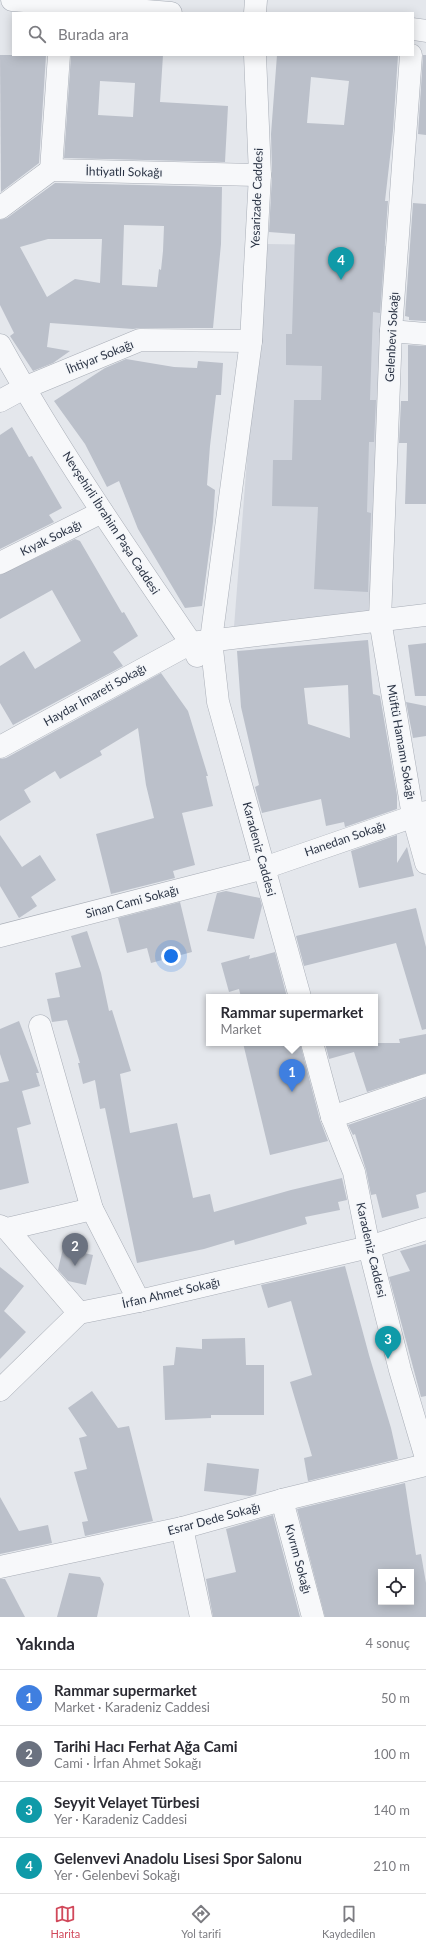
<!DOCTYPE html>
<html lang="tr">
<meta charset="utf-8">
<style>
:root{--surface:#fff;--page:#f7f7f7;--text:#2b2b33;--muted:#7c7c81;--line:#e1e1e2;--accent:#d1495b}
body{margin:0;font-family:Lato,sans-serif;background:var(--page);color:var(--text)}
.controls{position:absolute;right:12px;bottom:12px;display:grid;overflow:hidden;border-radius:0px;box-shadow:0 2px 10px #0003}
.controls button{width:36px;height:36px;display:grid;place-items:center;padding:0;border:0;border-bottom:1px solid var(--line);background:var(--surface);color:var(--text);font:20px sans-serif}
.you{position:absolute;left:171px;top:956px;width:14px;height:14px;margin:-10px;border:3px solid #fff;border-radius:50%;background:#1a73e8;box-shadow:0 0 0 6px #1a73e833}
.badge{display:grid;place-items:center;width:26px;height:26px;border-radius:50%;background:var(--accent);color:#fff;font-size:13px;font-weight:700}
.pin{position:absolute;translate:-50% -33px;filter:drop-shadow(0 1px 2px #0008)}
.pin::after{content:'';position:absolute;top:21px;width:14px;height:12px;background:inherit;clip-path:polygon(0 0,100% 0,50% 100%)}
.popup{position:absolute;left:206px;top:994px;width:172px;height:52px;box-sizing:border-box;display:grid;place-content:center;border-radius:0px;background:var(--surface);filter:drop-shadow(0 1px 3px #0005);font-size:13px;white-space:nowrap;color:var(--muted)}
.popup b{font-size:15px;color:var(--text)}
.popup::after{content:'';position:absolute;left:50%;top:100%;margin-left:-8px;border:8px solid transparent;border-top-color:var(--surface)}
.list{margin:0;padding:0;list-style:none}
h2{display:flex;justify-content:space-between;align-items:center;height:52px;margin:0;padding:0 16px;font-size:17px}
h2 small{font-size:13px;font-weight:400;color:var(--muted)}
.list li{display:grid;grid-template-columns:26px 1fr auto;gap:12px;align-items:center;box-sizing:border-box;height:56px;padding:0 16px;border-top:1px solid var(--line)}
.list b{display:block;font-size:15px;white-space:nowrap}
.list p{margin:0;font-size:13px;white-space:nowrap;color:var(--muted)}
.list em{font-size:13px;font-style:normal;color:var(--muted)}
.icon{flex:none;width:22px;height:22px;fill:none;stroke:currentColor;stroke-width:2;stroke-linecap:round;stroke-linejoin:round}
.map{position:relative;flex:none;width:426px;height:1617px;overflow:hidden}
.search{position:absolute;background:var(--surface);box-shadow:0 2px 10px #0003;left:12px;right:12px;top:12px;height:44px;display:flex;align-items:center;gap:10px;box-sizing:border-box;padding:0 14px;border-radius:0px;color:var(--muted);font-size:15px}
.sheet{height:276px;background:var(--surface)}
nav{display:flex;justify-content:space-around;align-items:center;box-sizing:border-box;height:56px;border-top:1px solid var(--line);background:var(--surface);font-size:11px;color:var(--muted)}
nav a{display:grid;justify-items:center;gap:2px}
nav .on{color:var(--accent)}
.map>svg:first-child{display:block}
.built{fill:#d2d6de}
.building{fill:#bbc0ca;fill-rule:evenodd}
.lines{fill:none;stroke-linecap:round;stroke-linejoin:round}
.minor-casing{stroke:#a9aeb7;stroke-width:23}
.minor{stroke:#f7f8fa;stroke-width:22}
.labels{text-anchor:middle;stroke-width:3;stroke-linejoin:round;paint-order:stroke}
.street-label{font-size:12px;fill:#2b3445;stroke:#f4f6f9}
</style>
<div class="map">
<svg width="426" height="1617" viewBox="0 0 426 1617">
<rect width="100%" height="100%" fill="#e4e7ec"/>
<polygon class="built" points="267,244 394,246 372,612 234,627 258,318"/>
<g class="building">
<polygon points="0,55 46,55 39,163 1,192"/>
<path d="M71,55H163L160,102L228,106L225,162L64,158ZM100,81L135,83L133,117L98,115Z"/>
<path d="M277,55H398L393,131L385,201H388L380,313L373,312L370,400H376L374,442H369L367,512L371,513L368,592L314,589L318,507L272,506L273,460H292L294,400H321L322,366L286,365V334H292L295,234L269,232L272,175L271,134ZM311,77L349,81L344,125L307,123Z"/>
<polygon points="423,55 426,55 426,135 418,134"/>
<path d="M55,183L222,187L221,244L213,328H140L133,329L50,323L47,347L70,351L53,363L33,371L10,336L14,333L0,305V220L7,218ZM124,225L164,226L163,251L161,270L159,269L157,287L122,285ZM48,239H102L100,283L75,279L47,297L20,247Z"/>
<polygon points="413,203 426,204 426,321 409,320 409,317 405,316"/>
<polygon points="408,345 426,346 426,504 405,504 407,443 399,443 401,401 408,401"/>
<polygon points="126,359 174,367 197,368 198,361 223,363 221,395 216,395 210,446 207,485 215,490 213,522 202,606 185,608 138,529 119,481 107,487 85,444 54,401 105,368"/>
<polygon points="12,427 29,457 32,456 62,508 49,515 54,522 0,549 0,435"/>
<polygon points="75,539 80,541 122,613 124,612 138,636 113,652 123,666 13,725 0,703 0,666 24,651 35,669 81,641 52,590 0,619 0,575"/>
<path d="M368,640L373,694L380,696L397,795V809L345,827L344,822L326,826L321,799L262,813L255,787L259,785L241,707L237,651ZM348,685L350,738L308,724L304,688Z"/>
<polygon points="426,643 426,696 415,696 408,645"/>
<polygon points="161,673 188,711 208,776 206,776 213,806 182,813 195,865 173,871 175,878 111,894 96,834 154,818 146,785 138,728 100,751 102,755 60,779 55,771 24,790 31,802 0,821 0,759 6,758"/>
<polygon points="406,702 426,706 426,736 413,738"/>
<polygon points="0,835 22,867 40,855 56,880 31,897 37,906 19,918 0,886"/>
<polygon points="397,835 397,863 407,847 414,876 359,888 351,851"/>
<polygon points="226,891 260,898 262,906 254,939 207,931 217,893"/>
<polygon points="180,902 192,952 151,963 147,948 127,953 118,918"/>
<polygon points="416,908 426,947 426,1029 422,1030 396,943 304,966 296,936"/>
<polygon points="87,931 101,973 109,1011 112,1010 131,1071 120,1074 130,1133 177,1123 193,1198 210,1194 214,1212 291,1190 342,1178 347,1200 338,1202 340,1210 305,1217 307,1224 235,1245 234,1240 204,1249 137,1263 105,1108 100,1109 95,1080 83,1084 78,1063 80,1063 67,1020 52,1022 47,999 60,997 55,973 81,967 71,936"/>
<polygon points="275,952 287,997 241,997 239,989 229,992 221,963 250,955 249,959"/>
<polygon points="19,1021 39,1073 36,1073 40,1086 22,1091 31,1124 17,1128 29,1183 0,1190 0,1083 9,1081 0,1054 0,1029"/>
<polygon points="426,1034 426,1073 367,1092 354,1052 329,1059 325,1043 400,1043 399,1039"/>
<polygon points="243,1043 300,1043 320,1120 328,1141 270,1155"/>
<polygon points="426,1098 426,1192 416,1195 419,1208 382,1218 376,1194 371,1195 366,1170 355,1134 353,1135 348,1125"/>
<polygon points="426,1244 426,1396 421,1397 389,1277 410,1271 400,1251"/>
<polygon points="63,1248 93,1255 86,1285 68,1281 58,1270"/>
<polygon points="345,1266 369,1355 391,1428 398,1459 308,1481 304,1458 312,1456 290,1382 312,1375 291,1301 268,1308 261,1285"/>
<polygon points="0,1267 24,1286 4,1311 26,1332 0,1359"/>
<polygon points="245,1338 246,1365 264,1365 264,1415 211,1415 211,1418 165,1420 163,1366 174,1365 176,1347 202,1349 202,1339"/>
<polygon points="92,1391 118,1428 129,1426 153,1521 85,1536 82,1522 88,1521 74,1472 87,1469 79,1438 87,1436 68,1408"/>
<polygon points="207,1463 259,1469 256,1494 250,1496 204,1491"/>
<path d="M405,1483L416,1555L421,1554L426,1583V1617H325L297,1509ZM381,1572H411V1602H381Z"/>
<polygon points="0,1497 19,1531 48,1525 52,1543 0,1554"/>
<polygon points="273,1515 300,1617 213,1617 206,1579 236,1572 226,1529"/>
<polygon points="69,1573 100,1577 104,1584 97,1617 57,1617"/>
<polygon points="0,1579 5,1579 25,1617 0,1617"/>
</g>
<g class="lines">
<g class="minor-casing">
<g id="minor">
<polyline points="12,0 171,13"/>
<polyline points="255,13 256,0"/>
<polyline points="413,29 426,31"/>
<polyline points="255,55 260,175 251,341 211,640 218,702 300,997"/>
<polyline points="411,55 391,331 380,620 413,816 426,863"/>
<polyline points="51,170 59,55"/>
<polyline points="0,208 51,170 260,175"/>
<polyline points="391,331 426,334"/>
<path d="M0,345C57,448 124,545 191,643L197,656"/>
<polyline points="0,401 24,388 140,340 251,341"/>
<polyline points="0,563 102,512"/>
<polyline points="0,747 191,643 426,615"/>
<polyline points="0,936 264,868 426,812"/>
<polyline points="40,1026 92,1209 139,1301"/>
<polyline points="312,1043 332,1117 354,1172 369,1247 400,1370 426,1458"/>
<polyline points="332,1117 426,1085"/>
<polyline points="0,1226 7,1229 92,1209"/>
<polyline points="7,1229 79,1313"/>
<polyline points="0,1390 79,1313 139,1301 369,1247 426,1229"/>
<polyline points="282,1500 313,1617"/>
<polyline points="182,1528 201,1617"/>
<polyline points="0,1567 182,1528 282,1500 426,1465"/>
</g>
</g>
<use href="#minor" class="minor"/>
</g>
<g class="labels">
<g class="street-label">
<text transform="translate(124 172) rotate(1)" y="4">İhtiyatlı Sokağı</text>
<text transform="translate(257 198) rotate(-88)" y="4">Yesarizade Caddesi</text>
<text transform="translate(392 337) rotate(-87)" y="4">Gelenbevi Sokağı</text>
<text transform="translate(100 357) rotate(-22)" y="4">İhtiyar Sokağı</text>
<text transform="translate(111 523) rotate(57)" y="4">Nevşehirli İbrahim Paşa Caddesi</text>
<text transform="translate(51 538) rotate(-26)" y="4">Kıyak Sokağı</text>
<text transform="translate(95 695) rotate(-29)" y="4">Haydar İmareti Sokağı</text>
<text transform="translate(401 742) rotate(80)" y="4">Müftü Hamamı Sokağı</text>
<text transform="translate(345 839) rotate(-19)" y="4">Hanedan Sokağı</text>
<text transform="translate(259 849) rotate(75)" y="4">Karadeniz Caddesi</text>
<text transform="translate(132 902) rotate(-15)" y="4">Sinan Cami Sokağı</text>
<text transform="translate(371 1250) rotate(77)" y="4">Karadeniz Caddesi</text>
<text transform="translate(171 1293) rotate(-13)" y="4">İrfan Ahmet Sokağı</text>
<text transform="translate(214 1519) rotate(-15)" y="4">Esrar Dede Sokağı</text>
<text transform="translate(298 1559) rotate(75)" y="4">Kıvrım Sokağı</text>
</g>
</g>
</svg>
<div class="controls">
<button><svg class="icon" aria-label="locate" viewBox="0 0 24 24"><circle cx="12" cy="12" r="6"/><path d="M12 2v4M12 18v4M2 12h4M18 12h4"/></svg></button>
</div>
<div class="you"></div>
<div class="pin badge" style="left:292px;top:1092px;background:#3f7fe0">1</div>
<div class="popup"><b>Rammar supermarket</b>Market</div>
<div class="pin badge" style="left:75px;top:1266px;background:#6b7280">2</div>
<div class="pin badge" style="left:388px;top:1359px;background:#0f9aa8">3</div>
<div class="pin badge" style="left:341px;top:280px;background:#0f9aa8">4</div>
<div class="search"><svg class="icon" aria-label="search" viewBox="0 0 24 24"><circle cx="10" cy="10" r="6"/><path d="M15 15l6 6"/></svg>Burada ara</div>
</div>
<section class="sheet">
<h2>Yakında<small>4 sonuç</small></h2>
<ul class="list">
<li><span class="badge" style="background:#3f7fe0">1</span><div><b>Rammar supermarket</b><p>Market · Karadeniz Caddesi</p></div><em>50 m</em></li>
<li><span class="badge" style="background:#6b7280">2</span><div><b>Tarihi Hacı Ferhat Ağa Cami</b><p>Cami · İrfan Ahmet Sokağı</p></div><em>100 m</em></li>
<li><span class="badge" style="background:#0f9aa8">3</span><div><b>Seyyit Velayet Türbesi</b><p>Yer · Karadeniz Caddesi</p></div><em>140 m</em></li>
<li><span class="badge" style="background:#0f9aa8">4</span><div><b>Gelenvevi Anadolu Lisesi Spor Salonu</b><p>Yer · Gelenbevi Sokağı</p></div><em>210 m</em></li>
</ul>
</section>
<nav>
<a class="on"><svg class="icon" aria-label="map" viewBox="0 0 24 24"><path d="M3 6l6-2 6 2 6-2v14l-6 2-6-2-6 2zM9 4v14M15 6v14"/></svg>Harita</a>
<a><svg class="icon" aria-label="directions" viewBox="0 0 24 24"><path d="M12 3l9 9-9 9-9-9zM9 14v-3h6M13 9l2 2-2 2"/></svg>Yol tarifi</a>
<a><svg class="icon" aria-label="saved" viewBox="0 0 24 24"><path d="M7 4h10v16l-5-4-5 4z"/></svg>Kaydedilen</a>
</nav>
